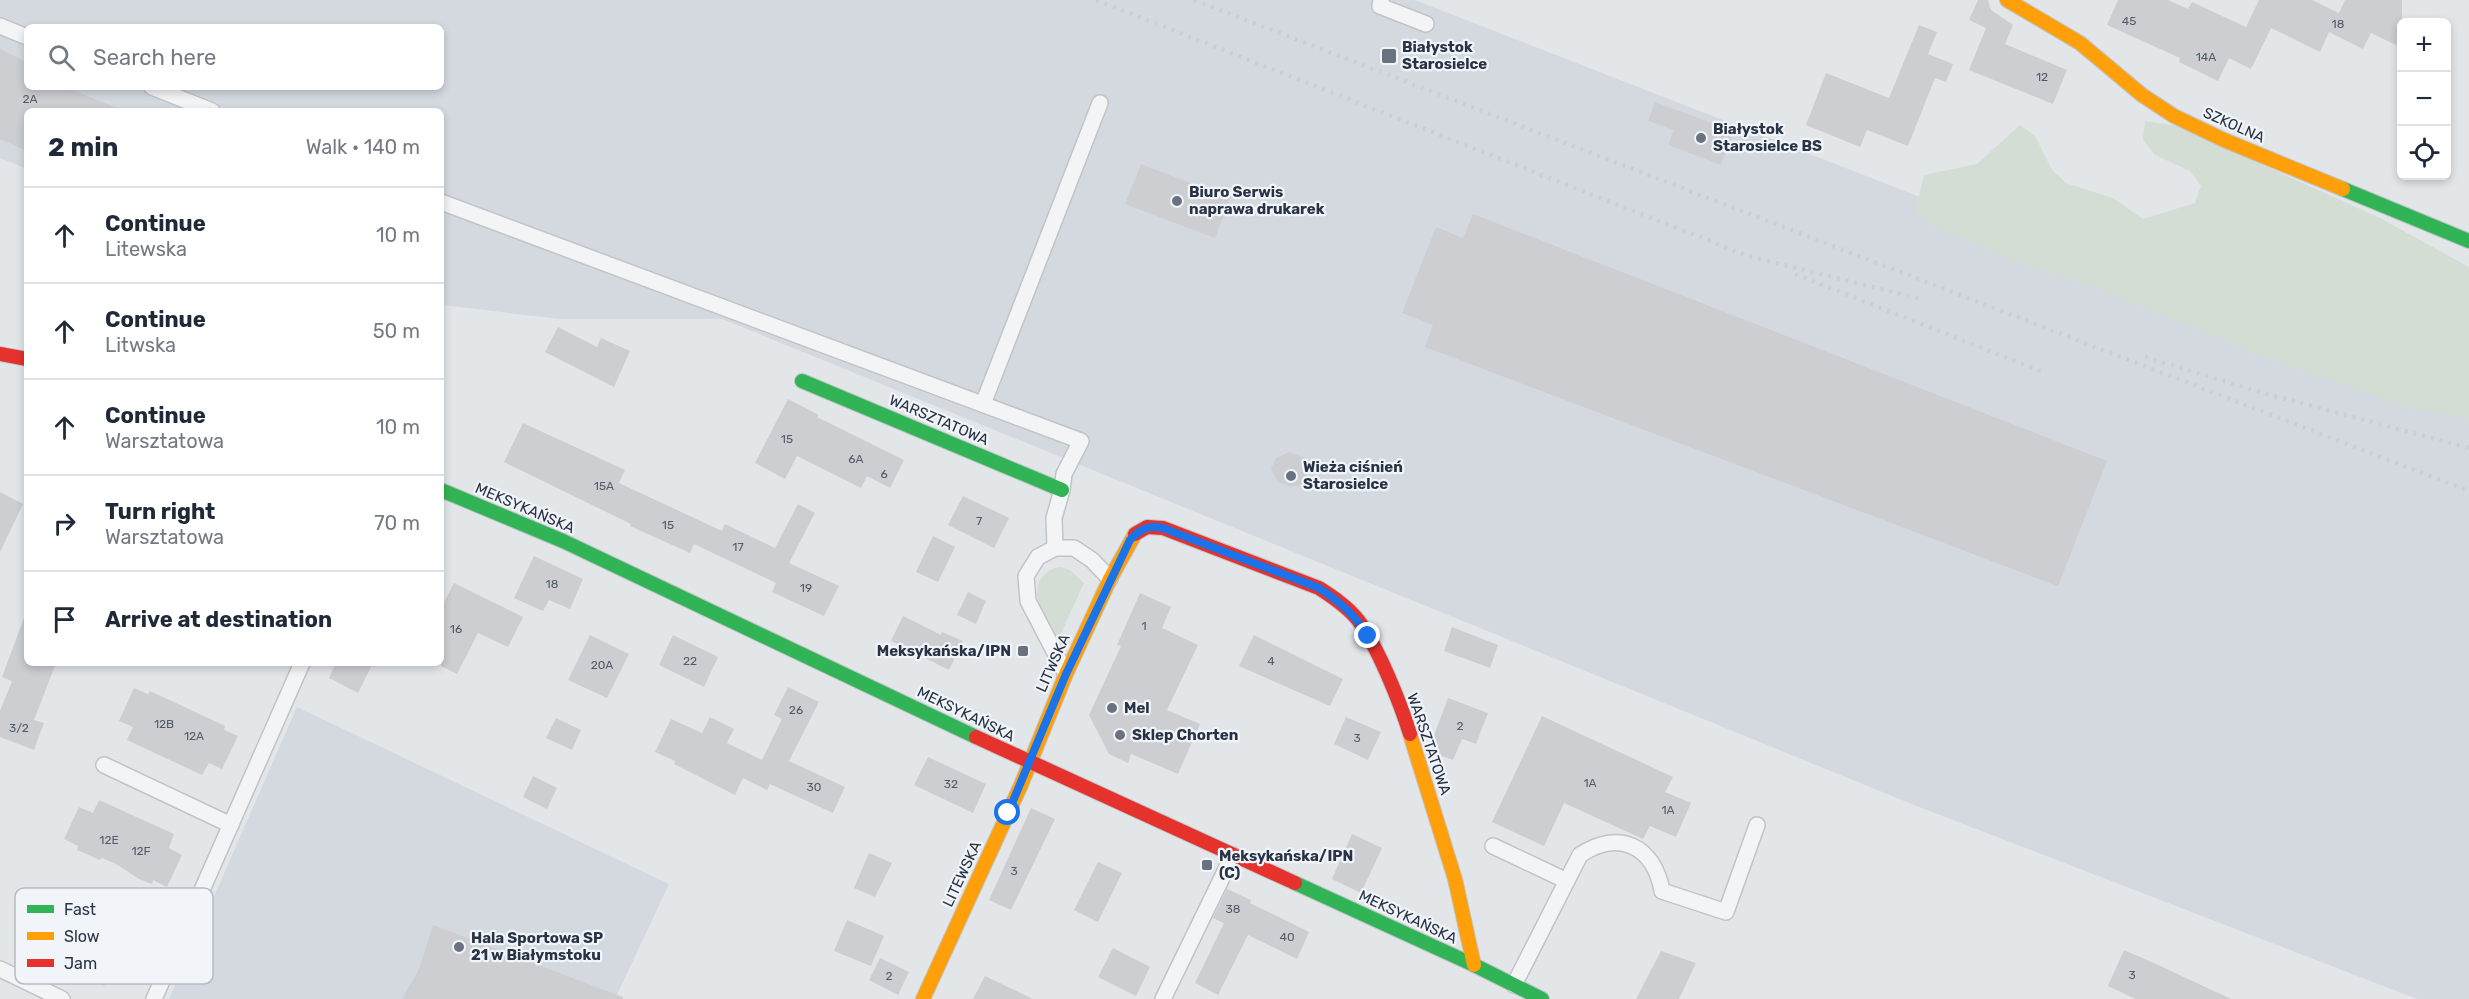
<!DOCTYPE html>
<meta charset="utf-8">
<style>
:root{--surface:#fff;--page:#f2f2f3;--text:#1f2937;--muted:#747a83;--line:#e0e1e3}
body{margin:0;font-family:Rubik,sans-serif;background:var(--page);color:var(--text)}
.controls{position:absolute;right:18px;top:18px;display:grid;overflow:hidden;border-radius:9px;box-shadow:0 3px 9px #0003}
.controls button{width:54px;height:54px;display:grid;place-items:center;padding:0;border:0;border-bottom:2px solid var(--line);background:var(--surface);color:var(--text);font:30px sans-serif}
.stop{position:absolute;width:18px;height:18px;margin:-14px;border:4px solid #1a73e8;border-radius:50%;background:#fff}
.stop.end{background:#1a73e8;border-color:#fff;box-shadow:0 2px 6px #0008}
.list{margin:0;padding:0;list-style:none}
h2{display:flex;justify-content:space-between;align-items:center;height:78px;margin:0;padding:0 24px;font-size:26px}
h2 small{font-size:20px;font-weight:400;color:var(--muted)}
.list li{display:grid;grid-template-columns:39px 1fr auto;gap:18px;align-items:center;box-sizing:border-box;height:96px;padding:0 24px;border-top:2px solid var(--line)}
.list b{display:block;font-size:22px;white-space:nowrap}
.list p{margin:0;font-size:20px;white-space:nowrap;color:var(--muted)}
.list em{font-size:20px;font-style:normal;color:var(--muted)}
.icon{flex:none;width:33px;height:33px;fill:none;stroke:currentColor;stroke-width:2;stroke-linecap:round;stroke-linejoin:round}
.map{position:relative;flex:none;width:2469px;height:999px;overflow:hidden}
.search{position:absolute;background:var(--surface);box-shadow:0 3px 9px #0003;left:24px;top:24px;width:420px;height:66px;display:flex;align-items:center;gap:15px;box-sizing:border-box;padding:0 21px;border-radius:9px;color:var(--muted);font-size:22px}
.panel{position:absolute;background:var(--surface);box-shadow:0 3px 9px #0003;left:24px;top:108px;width:420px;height:558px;border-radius:9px}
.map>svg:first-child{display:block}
.built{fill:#d4d9e0;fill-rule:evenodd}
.green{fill:#d4ddd4}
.building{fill:#ccced2}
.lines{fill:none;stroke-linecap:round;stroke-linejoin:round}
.lane-casing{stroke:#c1c4c7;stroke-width:18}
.fast-casing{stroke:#c1c4c7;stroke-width:16}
.slow-casing{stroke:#c1c4c7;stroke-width:16}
.jam-casing{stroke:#c1c4c7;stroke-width:16}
.lane{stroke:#f3f4f6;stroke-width:15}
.fast{stroke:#30b455;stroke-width:14}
.slow{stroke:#ff9f0a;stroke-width:14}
.jam{stroke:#e5322d;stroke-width:14}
.rail{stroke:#ccced1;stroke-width:4.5;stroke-dasharray:3 6;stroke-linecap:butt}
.route{stroke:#1a73e8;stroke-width:8}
.poi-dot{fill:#69727e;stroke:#f1f4f8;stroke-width:2}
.labels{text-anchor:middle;stroke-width:4.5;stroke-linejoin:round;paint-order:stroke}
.number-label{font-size:12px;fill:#525a69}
.poi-label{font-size:15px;font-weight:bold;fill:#283345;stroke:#f1f4f8;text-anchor:start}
.street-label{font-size:15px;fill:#283345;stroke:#f1f4f8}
.key{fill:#f1f4f8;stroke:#b5bac2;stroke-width:1.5}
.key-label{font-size:16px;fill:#283345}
</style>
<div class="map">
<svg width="2469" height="999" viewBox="0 0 2469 999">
<rect width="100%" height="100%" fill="#e3e6e9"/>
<g class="built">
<path d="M0,0H1415L2092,264L2469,394V999H2417L1914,805L722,319H560L441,305V111H27V169L0,158ZM27,27H441V87H27Z"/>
<polygon points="297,707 669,884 615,999 169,999"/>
</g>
<g class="green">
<polygon points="2145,121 2177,126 2380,218 2469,267 2469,417 2413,409 2264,357 2093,286 2020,263 1931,224 1915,212 1924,175 1977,164 2020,125 2035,136 2052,170 2066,183 2113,198 2143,219 2195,203 2201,186 2190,171 2155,155 2143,139"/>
<path d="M1061,567L1070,570L1084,583L1058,640C1049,621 1026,594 1044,575C1050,569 1054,568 1061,567Z"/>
</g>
<g class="building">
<polygon points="1978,0 1988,0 1991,10 2013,25 2005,44 2067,70 2053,104 1969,70 1986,28 1969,20"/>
<polygon points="2118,0 2168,0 2188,9 2192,2 2246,27 2259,0 2312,0 2339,13 2345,0 2402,0 2402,48 2371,33 2363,49 2329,32 2320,52 2271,28 2251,69 2229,58 2218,81 2179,62 2180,58 2107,25"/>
<polygon points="1919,25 1937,32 1928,54 1953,64 1946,82 1935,78 1908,146 1867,130 1860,147 1806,125 1826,73 1889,98"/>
<polygon points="0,49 27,62 27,87 66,87 124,111 27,111 27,151 0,139"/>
<polygon points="1655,102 1734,131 1721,165 1668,145 1674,130 1648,121"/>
<polygon points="1141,164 1230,198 1215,238 1125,204"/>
<polygon points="1473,214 2107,461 2058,586 1425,347 1433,325 1402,313 1436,227 1463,238"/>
<polygon points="558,327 597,347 601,338 630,351 614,387 545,352"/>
<polygon points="788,399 819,415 817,417 904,460 890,488 867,476 861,488 797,456 785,479 755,463"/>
<polygon points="523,423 625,470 619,483 722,531 725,524 775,548 798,504 815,513 789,563 839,586 824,616 772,592 776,583 694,544 690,553 630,526 631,524 504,462"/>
<polygon points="1289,452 1305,458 1310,469 1303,484 1291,487 1278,482 1271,469 1276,458"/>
<polygon points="0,492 23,504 0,552"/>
<polygon points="963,496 1009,518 994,548 948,525"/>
<polygon points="933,536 955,547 938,582 916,572"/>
<polygon points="534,556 583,579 570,609 549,600 543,611 514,598"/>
<polygon points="454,583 523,617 508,647 478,633 457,674 441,666 441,608"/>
<polygon points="968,592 986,601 976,624 957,615"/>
<polygon points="1140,593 1171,607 1162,628 1198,645 1167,710 1200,724 1178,774 1131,754 1128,763 1109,754 1089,715 1121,646 1117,645"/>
<polygon points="25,615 27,615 27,663 56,663 34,720 44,723 34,750 0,737 0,711 12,681 2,677"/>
<polygon points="903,616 941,635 942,632 963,641 949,670 891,641"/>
<polygon points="1452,627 1498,645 1490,668 1444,651"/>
<polygon points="590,635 629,654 607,698 568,680"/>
<polygon points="673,635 718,657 704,687 659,665"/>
<polygon points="1254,635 1343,679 1330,706 1239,666"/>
<polygon points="336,663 373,663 358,693 329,678"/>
<polygon points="788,687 819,702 789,761 845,787 833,813 770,784 767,790 743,778 735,795 674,764 675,761 655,752 671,719 702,733 710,717 734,729 727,743 762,760 782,719 774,715"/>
<polygon points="134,688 148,694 150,691 174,702 225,726 224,730 238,736 222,769 209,763 202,775 127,740 133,727 119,721"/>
<polygon points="1448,698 1488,713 1476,744 1462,739 1453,760 1436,754 1432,741"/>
<polygon points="1542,716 1673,777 1665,792 1691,803 1676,837 1650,826 1643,839 1564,803 1544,846 1492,822"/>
<polygon points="1346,717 1381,732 1368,760 1334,744"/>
<polygon points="556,718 581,730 572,750 546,738"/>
<polygon points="928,757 986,784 973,813 914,785"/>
<polygon points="533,776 557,788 547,809 523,797"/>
<polygon points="99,800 174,834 169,848 182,855 167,887 153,880 152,884 139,879 116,864 102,858 100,860 77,850 78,846 64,839 79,807 93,813"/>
<polygon points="1031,808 1055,819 1011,910 989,900"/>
<polygon points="1352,834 1382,848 1361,893 1332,879"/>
<polygon points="869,853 892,863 875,897 854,888"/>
<polygon points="1098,862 1122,873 1098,922 1074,910"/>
<polygon points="1227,889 1251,900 1250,903 1309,932 1297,959 1248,935 1218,995 1195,983 1224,923 1213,918"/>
<polygon points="36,899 50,905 52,902 76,913 127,937 126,941 139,947 124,979 111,974 104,986 28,952 35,939 21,932"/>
<polygon points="847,920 884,936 871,966 834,951"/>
<polygon points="433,925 623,997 623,999 402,999 419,969"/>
<polygon points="1113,948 1150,967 1136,996 1098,977"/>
<polygon points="2124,950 2156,964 2231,999 2135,999 2108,986"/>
<polygon points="1661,951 1696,963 1679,999 1636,999"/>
<polygon points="880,958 909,972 898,995 869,980"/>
<polygon points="985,976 1033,999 973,999"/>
</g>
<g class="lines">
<g class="lane-casing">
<g id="lane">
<polyline points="1381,0 1380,6 1426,24"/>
<polyline points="0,26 27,37"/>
<polyline points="152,87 212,111"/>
<polyline points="441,202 1081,441 1064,474 1062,490 1054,518 1055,548"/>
<polyline points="983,404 1100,103"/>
<polyline points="1065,672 1028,601 1026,576 1038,557 1055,548 1074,548 1092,560 1110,579"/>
<polyline points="104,765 231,825"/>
<polyline points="1493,846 1567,881"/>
<polyline points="0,969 62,999"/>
<path d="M1514,985L1580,855C1619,829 1654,846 1662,891L1726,912L1757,825"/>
<polyline points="154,999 302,663"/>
<polyline points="1163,999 1233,855"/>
</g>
</g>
<g class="fast-casing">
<g id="fast">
<polyline points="2343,189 2469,241"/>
<polyline points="802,381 1062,490"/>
<polyline points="441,490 563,541 976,737"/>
<polyline points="1295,883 1474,965 1542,999"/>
</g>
</g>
<g class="slow-casing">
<g id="slow">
<polyline points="2007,0 2080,43 2142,95 2174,116 2224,140 2343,189"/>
<polyline points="1410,734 1455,879 1474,965"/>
<polyline points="923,999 1021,785 1066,674 1110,579 1135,534"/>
</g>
</g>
<g class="jam-casing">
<g id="jam">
<polyline points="0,354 27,359"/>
<path d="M1135,534L1147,527L1163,528L1319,588C1333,597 1348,607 1358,620C1378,647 1400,702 1410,734"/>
<polyline points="976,737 1295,883"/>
</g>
</g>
<use href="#lane" class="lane"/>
<use href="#fast" class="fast"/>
<use href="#slow" class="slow"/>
<use href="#jam" class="jam"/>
<g class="rail">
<polyline points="1096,0 1748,256 1921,299"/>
<polyline points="1194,0 2469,491"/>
<polyline points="1795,274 2045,373"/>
<polyline points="2145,357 2267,394 2469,448"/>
</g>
</g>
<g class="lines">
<path class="route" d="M1008,813L1066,674L1130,540C1140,529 1148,525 1163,528L1319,588C1340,602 1355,615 1368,636"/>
</g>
<g class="poi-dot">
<rect x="1381" y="48" width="16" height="16" rx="3"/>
<circle cx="1701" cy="138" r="6"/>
<circle cx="1177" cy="201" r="6"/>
<circle cx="1291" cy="476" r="6"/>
<rect x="1017" y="645" width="12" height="12" rx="3"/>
<circle cx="1112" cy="708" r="6"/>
<circle cx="1120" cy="735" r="6"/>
<rect x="1201" y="859" width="12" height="12" rx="3"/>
<circle cx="459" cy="947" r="6"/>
</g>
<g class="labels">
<g class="number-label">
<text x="2129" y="25">45</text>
<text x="2338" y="28">18</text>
<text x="2206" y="61">14A</text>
<text x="2042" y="81">12</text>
<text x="30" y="103">2A</text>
<text x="787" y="443">15</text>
<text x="856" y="463">6A</text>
<text x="884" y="478">6</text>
<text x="604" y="490">15A</text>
<text x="979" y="525">7</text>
<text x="668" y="529">15</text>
<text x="738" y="551">17</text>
<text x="552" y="588">18</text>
<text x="806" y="592">19</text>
<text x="1144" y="630">1</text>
<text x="456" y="633">16</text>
<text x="690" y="665">22</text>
<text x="1271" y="665">4</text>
<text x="602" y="669">20A</text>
<text x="796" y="714">26</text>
<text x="164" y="728">12B</text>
<text x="1460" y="730">2</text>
<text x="19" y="732">3/2</text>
<text x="194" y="740">12A</text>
<text x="1357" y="742">3</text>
<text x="1590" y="787">1A</text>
<text x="951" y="788">32</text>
<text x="814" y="791">30</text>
<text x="1668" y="814">1A</text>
<text x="109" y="844">12E</text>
<text x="141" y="855">12F</text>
<text x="1014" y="875">3</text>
<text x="1233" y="913">38</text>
<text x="1287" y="941">40</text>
<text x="2132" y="979">3</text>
<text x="889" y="980">2</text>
</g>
<g class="poi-label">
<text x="1402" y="52">Białystok<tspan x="1402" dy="17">Starosielce</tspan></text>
<text x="1713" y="134">Białystok<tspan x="1713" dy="17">Starosielce BS</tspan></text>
<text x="1189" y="197">Biuro Serwis<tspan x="1189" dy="17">naprawa drukarek</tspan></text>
<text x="1303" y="472">Wieża ciśnień<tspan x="1303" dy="17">Starosielce</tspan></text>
<text x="1011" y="656" text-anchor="end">Meksykańska/IPN</text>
<text x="1124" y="713">Mel</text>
<text x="1132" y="740">Sklep Chorten</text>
<text x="1219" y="861">Meksykańska/IPN<tspan x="1219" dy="17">(C)</tspan></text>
<text x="471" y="943">Hala Sportowa SP<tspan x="471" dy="17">21 w Białymstoku</tspan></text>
</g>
<g class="street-label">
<text transform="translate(2234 125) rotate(24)" y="5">SZKOLNA</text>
<text transform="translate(939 420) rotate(23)" y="5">WARSZTATOWA</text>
<text transform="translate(525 508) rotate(23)" y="5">MEKSYKAŃSKA</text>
<text transform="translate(1053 663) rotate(-66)" y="5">LITWSKA</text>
<text transform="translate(966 714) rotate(26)" y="5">MEKSYKAŃSKA</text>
<text transform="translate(1429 744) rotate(71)" y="5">WARSZTATOWA</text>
<text transform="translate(962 874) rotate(-65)" y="5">LITEWSKA</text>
<text transform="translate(1408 917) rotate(25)" y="5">MEKSYKAŃSKA</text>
</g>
</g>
<rect x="15" y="888" width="198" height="96" rx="9" class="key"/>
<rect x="27" y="905" width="27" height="8" fill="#30b455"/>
<rect x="27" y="932" width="27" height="8" fill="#ff9f0a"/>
<rect x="27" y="959" width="27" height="8" fill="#e5322d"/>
<g class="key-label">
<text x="64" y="915">Fast</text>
<text x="64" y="942">Slow</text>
<text x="64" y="969">Jam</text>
</g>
</svg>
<div class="controls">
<button>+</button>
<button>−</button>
<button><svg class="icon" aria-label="locate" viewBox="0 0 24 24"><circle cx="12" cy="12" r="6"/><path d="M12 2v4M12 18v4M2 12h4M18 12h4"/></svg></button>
</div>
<div class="stop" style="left:1008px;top:813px"></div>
<div class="stop end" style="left:1368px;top:636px"></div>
<div class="search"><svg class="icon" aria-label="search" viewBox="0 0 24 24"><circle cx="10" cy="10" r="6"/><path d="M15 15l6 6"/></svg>Search here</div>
<section class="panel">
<h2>2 min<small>Walk · 140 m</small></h2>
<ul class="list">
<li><svg class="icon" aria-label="ahead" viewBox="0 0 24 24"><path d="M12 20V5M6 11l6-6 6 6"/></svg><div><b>Continue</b><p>Litewska</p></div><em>10 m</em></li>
<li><svg class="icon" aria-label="ahead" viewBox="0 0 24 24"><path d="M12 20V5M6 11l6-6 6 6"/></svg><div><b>Continue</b><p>Litwska</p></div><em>50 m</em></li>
<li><svg class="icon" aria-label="ahead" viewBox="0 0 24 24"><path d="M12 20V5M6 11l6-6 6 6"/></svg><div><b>Continue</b><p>Warsztatowa</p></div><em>10 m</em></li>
<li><svg class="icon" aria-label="right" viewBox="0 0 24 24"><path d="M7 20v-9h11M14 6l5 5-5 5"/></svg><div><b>Turn right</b><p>Warsztatowa</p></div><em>70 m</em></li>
<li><svg class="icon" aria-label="arrive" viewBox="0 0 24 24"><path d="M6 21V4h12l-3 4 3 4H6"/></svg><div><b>Arrive at destination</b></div></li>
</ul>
</section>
</div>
